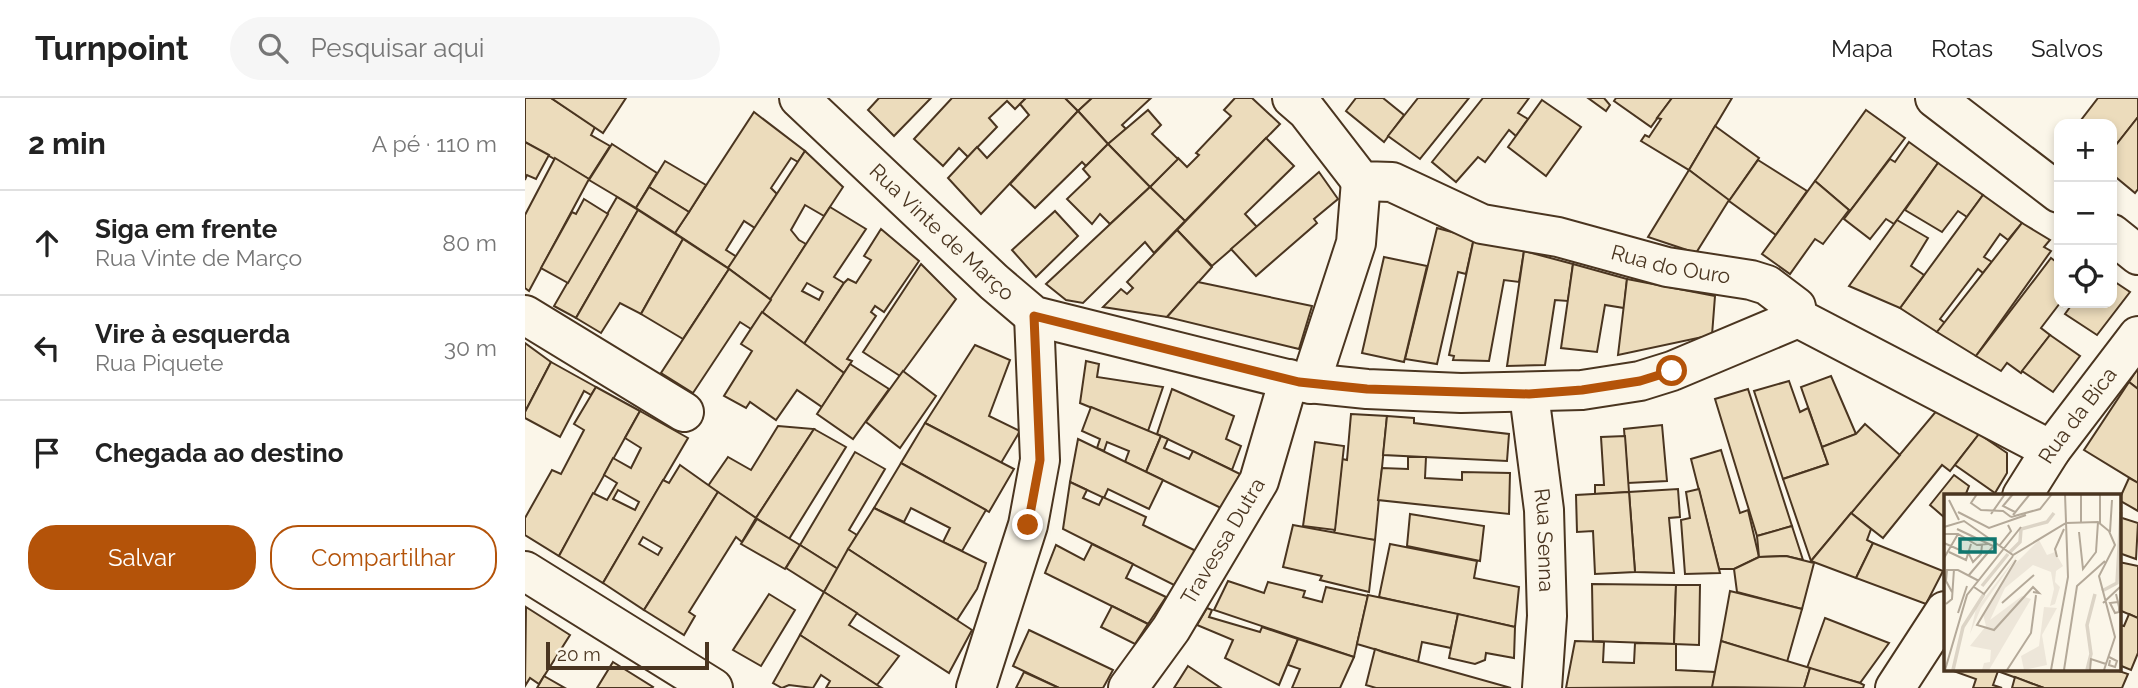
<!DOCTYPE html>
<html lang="pt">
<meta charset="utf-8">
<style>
:root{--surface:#fff;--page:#f6f6f6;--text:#222;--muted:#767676;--line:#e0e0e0;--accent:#b45309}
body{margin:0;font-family:Raleway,sans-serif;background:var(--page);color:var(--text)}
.controls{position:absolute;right:21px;top:21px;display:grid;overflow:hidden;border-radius:14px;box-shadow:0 4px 10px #0003}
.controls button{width:63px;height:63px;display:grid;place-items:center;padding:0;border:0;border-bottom:2px solid var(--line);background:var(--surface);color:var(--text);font:35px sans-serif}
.scale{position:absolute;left:21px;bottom:18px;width:163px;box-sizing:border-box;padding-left:7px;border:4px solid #4a3520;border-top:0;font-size:19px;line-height:24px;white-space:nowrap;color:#4a3520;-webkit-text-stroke:5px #fbf6e9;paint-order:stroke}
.stop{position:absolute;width:21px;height:21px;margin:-16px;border:5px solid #b45309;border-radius:50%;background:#fff}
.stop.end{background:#b45309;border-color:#fff;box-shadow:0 2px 7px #0008}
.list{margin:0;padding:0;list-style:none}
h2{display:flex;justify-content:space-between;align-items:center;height:91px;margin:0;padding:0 28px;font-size:30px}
h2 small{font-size:23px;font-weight:400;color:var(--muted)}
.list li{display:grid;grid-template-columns:46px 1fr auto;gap:21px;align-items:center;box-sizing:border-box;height:105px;padding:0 28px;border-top:2px solid var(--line)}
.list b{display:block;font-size:26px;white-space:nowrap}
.list p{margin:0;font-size:23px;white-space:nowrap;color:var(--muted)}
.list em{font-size:23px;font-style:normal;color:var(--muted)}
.actions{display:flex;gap:14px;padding:21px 28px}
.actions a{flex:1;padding:16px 0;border:2px solid var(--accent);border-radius:28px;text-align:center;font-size:24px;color:var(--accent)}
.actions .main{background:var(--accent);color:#fff}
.icon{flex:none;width:38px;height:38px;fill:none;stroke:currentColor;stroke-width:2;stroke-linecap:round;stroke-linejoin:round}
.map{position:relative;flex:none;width:1613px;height:590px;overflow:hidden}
header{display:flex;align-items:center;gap:42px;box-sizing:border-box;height:98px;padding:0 35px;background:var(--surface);border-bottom:2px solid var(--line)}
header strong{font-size:33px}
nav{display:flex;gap:38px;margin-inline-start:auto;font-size:24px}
.search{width:490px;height:63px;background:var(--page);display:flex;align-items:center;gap:18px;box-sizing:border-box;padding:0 24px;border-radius:38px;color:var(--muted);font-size:26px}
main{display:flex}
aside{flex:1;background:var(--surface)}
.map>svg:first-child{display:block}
.building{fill:#ecdcbc;stroke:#4a3520;stroke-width:2;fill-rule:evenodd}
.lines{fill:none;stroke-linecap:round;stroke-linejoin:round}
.minor-casing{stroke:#4a3520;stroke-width:42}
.major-casing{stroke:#4a3520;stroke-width:42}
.minor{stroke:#fbf6e9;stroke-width:38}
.major{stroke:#fbf6e9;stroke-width:38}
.route{stroke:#b45309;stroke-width:9}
.labels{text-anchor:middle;stroke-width:5;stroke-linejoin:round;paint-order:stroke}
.street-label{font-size:21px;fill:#4a3520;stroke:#fbf6e9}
.inset-river{fill:none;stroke:#dcd4c6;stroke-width:3.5}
.inset-road{fill:none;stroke:#b4a999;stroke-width:2}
.view{fill:#0f766e;fill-opacity:0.15;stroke:#0f766e;stroke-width:3.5}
.inset-edge{fill:none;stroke:#4a3520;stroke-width:3.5}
</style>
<header>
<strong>Turnpoint</strong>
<div class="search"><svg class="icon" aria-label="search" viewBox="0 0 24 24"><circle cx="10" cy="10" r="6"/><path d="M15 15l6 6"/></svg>Pesquisar aqui</div>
<nav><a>Mapa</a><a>Rotas</a><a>Salvos</a></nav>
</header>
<main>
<aside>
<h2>2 min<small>A pé · 110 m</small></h2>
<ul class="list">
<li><svg class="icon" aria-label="ahead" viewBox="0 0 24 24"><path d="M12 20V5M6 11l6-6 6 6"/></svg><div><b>Siga em frente</b><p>Rua Vinte de Março</p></div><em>80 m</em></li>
<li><svg class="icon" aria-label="left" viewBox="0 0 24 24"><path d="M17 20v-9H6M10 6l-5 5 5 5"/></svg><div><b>Vire à esquerda</b><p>Rua Piquete</p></div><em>30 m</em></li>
<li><svg class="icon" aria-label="arrive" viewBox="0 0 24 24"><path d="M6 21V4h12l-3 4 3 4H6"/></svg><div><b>Chegada ao destino</b></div></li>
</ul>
<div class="actions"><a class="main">Salvar</a><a>Compartilhar</a></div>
</aside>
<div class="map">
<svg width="1613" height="590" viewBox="0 0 1613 590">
<rect width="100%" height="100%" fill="#fbf6e9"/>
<g class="building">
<polygon points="0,0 26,0 70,29 66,37 85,48 64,81 0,44"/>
<polygon points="26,0 101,0 78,35"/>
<polygon points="354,0 406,0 369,38 343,12"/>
<polygon points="427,0 501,0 490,11 482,3 464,20 472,29 443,59 434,50 418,68 389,41"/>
<polygon points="501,0 540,0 553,13 456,116 423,80 452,49 462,60 504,17 495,6"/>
<polygon points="540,0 567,0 553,13"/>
<polygon points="567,0 626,0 597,27 601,31 583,46 553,13"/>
<polygon points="710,0 727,0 755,26 660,123 625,89 653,60 662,69 674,57 671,55 706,18 699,12"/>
<polygon points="831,0 858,0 879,17 859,44 821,13"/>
<polygon points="893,0 944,0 895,61 863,38"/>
<polygon points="958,0 1004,0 993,15 1003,21 991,38 984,32 960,64 953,59 931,84 907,64"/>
<polygon points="1063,0 1079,0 1085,7 1081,13"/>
<polygon points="1091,0 1147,0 1126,29 1089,3"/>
<polygon points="1147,0 1207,0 1164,72 1116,43 1120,37 1124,39 1136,21 1132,20"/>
<polygon points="1573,0 1613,0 1613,19 1587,52 1587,26 1553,26"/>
<polygon points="1017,2 1056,29 1021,78 983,49"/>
<polygon points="623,12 636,27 627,36 653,61 625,89 583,46"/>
<polygon points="1341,12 1380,40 1325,113 1290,83"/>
<polygon points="553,13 583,46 561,68 557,64 510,110 485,86"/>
<polygon points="229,14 280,53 273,64 266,60 246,90 252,96 230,130 219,123 201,152 212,159 203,170 150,135"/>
<polygon points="1613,19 1613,91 1610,95 1587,76 1587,52"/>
<polygon points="1190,28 1234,60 1204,103 1164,72"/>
<polygon points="741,40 769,68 720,116 732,129 687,168 652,132"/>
<polygon points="0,44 24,57 11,81 2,77 0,82"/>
<polygon points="1384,44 1413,65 1369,126 1361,121 1345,141 1319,121 1365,61 1370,64"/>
<polygon points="87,46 132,75 111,110 64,82"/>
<polygon points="583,46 625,89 585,126 575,116 567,126 542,101 565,79 558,71"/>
<polygon points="280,53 318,89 299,118 280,107 266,132 274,142 281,146 246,202 203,170"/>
<polygon points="30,60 64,81 4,193 0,190 0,117"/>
<polygon points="1233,62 1282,93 1251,137 1204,103"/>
<polygon points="140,63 181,87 164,114 124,89"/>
<polygon points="1413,65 1458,97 1442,119 1433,113 1417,134 1380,112"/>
<polygon points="1164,72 1204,102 1171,155 1123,139"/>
<polygon points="794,74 813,101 789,121 792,125 731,178 706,151"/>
<polygon points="1290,83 1324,112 1298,146 1290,141 1265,176 1237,156"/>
<polygon points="124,89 164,114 150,135 111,110"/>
<polygon points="625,89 660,123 629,155 620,144 558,205 541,202 521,186"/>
<polygon points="1458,97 1497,125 1483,142 1475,136 1459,159 1467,164 1458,175 1453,171 1415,221 1420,225 1412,234 1375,210"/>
<polygon points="92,99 113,112 51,220 29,208"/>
<polygon points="59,101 83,116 43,185 16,170 47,114 51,116"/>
<path d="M305,109L341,131L309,179L319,185L279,246L237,214ZM282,185L298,194L294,202L277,193Z"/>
<polygon points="113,112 158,141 116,216 95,205 76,235 51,220"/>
<polygon points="530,113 553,138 511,179 487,152"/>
<polygon points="1372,122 1403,140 1386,168 1399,177 1375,210 1324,188"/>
<polygon points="1497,125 1525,142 1519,149 1526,153 1451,258 1412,234"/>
<polygon points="912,130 949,140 941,176 933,174 912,266 880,261"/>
<polygon points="356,131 394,163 359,214 350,208 346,214 351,218 322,261 327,263 319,275 279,246 319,185 323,181 331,185 346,162 339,158"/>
<polygon points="652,132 687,169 642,219 578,209 596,191 602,196 608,190 602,184"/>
<polygon points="949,140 999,153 994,184 979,182 964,263 928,262 929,258 924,257"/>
<polygon points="158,141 204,171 158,241 116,216"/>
<polygon points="999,153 1048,166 1043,203 1030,202 1020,267 982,268"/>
<polygon points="859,159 902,168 879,264 837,255"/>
<polygon points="1526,160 1534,166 1535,205 1516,230 1525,237 1496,275 1482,265 1476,273 1451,258"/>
<polygon points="396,166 431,201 375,278 338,254"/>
<polygon points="1048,166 1102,181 1099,210 1080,207 1072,254 1036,250"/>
<polygon points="204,171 246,202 226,231 215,224 168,295 136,275"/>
<polygon points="1102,181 1190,198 1187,237 1093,257"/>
<polygon points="1587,182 1605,194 1572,237 1540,216 1548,205 1587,205"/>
<polygon points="673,184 787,208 774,251 642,219"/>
<polygon points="237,214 319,275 297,309 272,292 251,322 225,304 221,310 199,298 227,253 216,246"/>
<polygon points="1525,237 1555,258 1528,294 1497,273"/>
<polygon points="0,245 26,264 0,314"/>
<polygon points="450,247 485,262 464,318 495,333 476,365 400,325"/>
<polygon points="561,263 574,266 572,279 638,289 623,333 555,305"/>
<polygon points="26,264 71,289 66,297 59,293 35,339 0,320 0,314"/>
<polygon points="325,266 364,291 328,341 292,316"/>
<polygon points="1613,270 1613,291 1604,284"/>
<polygon points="378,273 411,298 375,350 341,324"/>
<polygon points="1306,278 1331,336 1297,349 1276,289"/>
<polygon points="1264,283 1275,314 1283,310 1303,366 1258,381 1229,293"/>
<polygon points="1604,284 1613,291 1613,385 1559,352"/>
<polygon points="71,289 115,313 34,458 0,437 0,420 27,372 36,376 59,332 49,326"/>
<polygon points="647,291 709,318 701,341 716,348 707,372 632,336"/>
<polygon points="1223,291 1267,428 1232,438 1190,301"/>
<polygon points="566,309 636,338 621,374 600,364 604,353 582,344 579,353 572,350 575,341 557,333"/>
<polygon points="1413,311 1454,336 1425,373 1417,367 1358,440 1326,415"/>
<path d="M115,313L163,340L78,485L34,458L68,395L82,402L92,385L79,377L88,360L106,370L116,350L100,340ZM93,392L114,404L110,412L88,401Z"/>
<polygon points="826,316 862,318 850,442 809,437 817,361 822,362"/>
<polygon points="862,318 889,320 889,325 984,336 982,363 858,357"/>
<polygon points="400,325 489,371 464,414 376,365"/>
<polygon points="1340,326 1375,357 1286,463 1258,381 1303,366 1297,349 1331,336"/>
<polygon points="1137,327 1142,383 1103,385 1099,331"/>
<polygon points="253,328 289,331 231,420 183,388 203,359 226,372"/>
<polygon points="289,331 321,349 264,441 231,420"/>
<polygon points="1454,336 1482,355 1482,375 1470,395 1430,367"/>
<polygon points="636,338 643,341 639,350 664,361 668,353 715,376 698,411 621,374"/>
<polygon points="1100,338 1104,394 1070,396 1070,387 1079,387 1076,339"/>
<polygon points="553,341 638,382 624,411 583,391 579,400 545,384"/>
<polygon points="790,344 819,348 810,432 778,428"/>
<polygon points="1196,352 1215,415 1223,412 1234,459 1209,471 1194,471 1166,361"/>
<polygon points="330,354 360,371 324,432 332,437 313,471 275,447"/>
<polygon points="883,359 901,359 900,380 937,382 937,374 985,375 984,416 853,402 857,370 883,371"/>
<polygon points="376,365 461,412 437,453 418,444 425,430 386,410 379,424 349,410"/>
<path d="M155,367L193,394L119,512L78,485L138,382L144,385ZM118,439L137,450L133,457L114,446Z"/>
<polygon points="1429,377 1444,388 1440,398 1420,398 1420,420 1405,407"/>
<polygon points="1604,380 1613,385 1613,413 1594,402"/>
<polygon points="545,384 562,392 558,400 574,407 578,399 621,419 618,427 671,453 649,487 538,431"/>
<polygon points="1153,391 1155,419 1144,420 1149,475 1110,474 1104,394"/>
<polygon points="1174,391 1195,475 1160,476 1156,422 1165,420 1161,394"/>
<polygon points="193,394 231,420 217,444 211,439 164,514 170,518 159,537 119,512"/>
<polygon points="1104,394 1110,474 1070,476 1068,433 1052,434 1051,397"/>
<polygon points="349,410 461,465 452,491 432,522 323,451"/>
<polygon points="1326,415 1346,431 1342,442 1348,445 1331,480 1286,463"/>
<polygon points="885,416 959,428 955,463 882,448"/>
<polygon points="1594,419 1613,425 1611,461 1594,455"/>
<polygon points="232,421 275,447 260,471 216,446"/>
<polygon points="768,427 850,442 844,494 795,482 797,478 758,469"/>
<polygon points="1267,428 1278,462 1261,458 1234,459 1232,438"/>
<polygon points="1348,445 1418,473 1401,506 1331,480"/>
<polygon points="567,446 608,466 601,480 641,499 623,526 520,475 531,447 559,462"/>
<polygon points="865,446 952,463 949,480 994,489 990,529 854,499"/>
<polygon points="275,447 313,471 299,494 261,470"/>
<polygon points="323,451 447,532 424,575 299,494"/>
<polygon points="1261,458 1289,465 1277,511 1212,494 1209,471 1234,459"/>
<polygon points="1594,464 1613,468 1613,520 1594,512"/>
<polygon points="703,483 739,495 743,484 780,493 778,499 797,504 801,489 843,498 829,559 689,512"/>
<polygon points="1067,486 1151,487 1149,546 1068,543"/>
<polygon points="1151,487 1175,487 1174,547 1149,546"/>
<polygon points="1205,493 1277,511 1262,564 1196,543"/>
<polygon points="299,494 332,515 324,527 374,558 352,587 275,537"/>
<polygon points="244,496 270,512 236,568 208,552"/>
<polygon points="843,497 933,516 926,550 897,544 893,564 832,546"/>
<polygon points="587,508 623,526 610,546 576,529"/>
<polygon points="1,509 45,537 14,586 5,580 0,588"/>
<polygon points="682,510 687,512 684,519 735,534 737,529 773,541 754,587 700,560 708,542 672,527"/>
<polygon points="933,516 990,529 989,560 961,555 960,562 950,566 924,560"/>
<polygon points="1604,516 1613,520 1613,555 1606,572 1594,567 1594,527 1599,528"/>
<polygon points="1300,520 1364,545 1335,585 1282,570"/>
<polygon points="504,532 588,572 578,590 534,590 488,568"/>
<polygon points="275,537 352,587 357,590 301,590 305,583 296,577 288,590 264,587 257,590 248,585"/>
<polygon points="773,541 829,559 815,590 767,590 775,571 763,567"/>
<polygon points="1050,543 1079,544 1078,564 1109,565 1110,545 1151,546 1151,572 1190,574 1188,589 1041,590"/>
<polygon points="1196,543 1285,570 1279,590 1187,589"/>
<polygon points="850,551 858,554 986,590 851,590 841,587"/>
<polygon points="88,564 128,589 127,590 72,590"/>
<polygon points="663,568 696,590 649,590"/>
<polygon points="1285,570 1335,585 1339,587 1338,590 1279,590"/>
<polygon points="1423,571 1473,573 1468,587 1477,590 1448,590 1451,581"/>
<polygon points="1467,571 1588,571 1603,576 1597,590 1519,590"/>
<polygon points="499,574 534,590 491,590"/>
<polygon points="19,578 40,590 12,590"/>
<polygon points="1490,579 1516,589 1519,590 1487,590"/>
</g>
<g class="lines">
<g class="minor-casing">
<g id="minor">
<path id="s1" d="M274,0L469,184L509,218L774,284L842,291L936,295L1057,292L1115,283L1147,273L1273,220"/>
<path id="s2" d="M767,0L782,13L836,83L867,84L957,126L1033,139L1142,169L1226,182L1242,187L1271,209L1273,220L1526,352"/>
<polyline points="0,217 159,314"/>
<polyline points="785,286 831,145 836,83"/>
<path id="s3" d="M1004,296L1019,412L1022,518L1017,590"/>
<path id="s4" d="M1497,398L1526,352L1613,238"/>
<polyline points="0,473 188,590"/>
<polyline points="451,590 503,427 515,362 509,218"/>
<path id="s5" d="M603,590L646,531L734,383L764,281"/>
<polyline points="1370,590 1420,513"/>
</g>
</g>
<g class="major-casing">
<g id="major">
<polyline points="1410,0 1534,95"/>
<polyline points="1587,136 1613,157"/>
</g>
</g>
<use href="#minor" class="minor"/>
<use href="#major" class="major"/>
</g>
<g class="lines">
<polyline class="route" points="503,427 515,362 509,218 774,284 842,291 1004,296 1057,292 1115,283 1147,273"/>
</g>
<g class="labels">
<g class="street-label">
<text dy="7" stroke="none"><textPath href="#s1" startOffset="196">Rua Vinte de Março</textPath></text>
<text dy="7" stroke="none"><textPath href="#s2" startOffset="432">Rua do Ouro</textPath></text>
<text dy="7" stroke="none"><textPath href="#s4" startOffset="98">Rua da Bica</textPath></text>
<text dy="7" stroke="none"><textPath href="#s5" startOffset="175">Travessa Dutra</textPath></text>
<text dy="7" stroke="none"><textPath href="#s3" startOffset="147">Rua Senna</textPath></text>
</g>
</g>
<g transform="translate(1419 396)">
<rect width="177" height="177" fill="#fbf6e9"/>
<path d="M95,46L103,61L111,58L119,72L112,77L111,88L116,93L111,110L106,112L110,95L107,78L89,71L61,94L46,126L78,102L87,105L45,176H38L40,169L46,168L47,156L26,152L42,132L39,120L70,71ZM76,58L37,114L26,140L32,115ZM100,113L113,114L98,141L103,171L80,176L77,162L95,152Z" fill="#ede6d9"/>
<path class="inset-river" d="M66,58L76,48L77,35L103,28L110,19M38,92L64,60M158,97L173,89L177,18M9,176L19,133L40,100M143,176L147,160L143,131L151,100"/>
<path class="inset-road" d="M33,0L27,9L37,16L59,17L67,23M69,0L59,12L71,18M137,0V28M5,6L15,26M14,18L45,34L82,21M47,20L61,0M69,21L86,0M67,23L96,15L108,0M156,30V0M0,33L20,27L69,61L122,29L154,28L165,37L171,51L155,82L171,143L160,176M13,35L49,52M135,38L139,75L152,58L154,28M166,38L168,6M0,40H14L33,51L44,50M0,49L25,60L29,68L37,60L38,51M55,52L67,37L64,31M5,58L22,66L27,50M113,63L111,55L120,35M0,64L14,40M72,66L33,131L50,136L89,93L95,99L89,98M25,81L52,49M30,93L40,100L69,62M8,98L2,87L3,76H14L35,87M0,100V132M172,100L174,108L175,113V118L171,119L166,109L174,108M58,109L90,81M159,109L176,93M2,110L8,105L10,75M14,119L23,92M165,163L173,167L171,173L165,171L166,166M1,176L23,101L77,33M63,176L87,139L92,101M107,176L124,83L121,0M120,176L133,92L161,67M146,176L147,165L162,170"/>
<path class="view" d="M16,45H51V58H16Z"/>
<rect width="177" height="177" class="inset-edge"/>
</g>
</svg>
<div class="controls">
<button>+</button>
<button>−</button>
<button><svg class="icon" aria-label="locate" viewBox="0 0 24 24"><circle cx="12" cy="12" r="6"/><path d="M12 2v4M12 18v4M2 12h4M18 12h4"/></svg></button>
</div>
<div class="scale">20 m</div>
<div class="stop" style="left:1147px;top:273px"></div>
<div class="stop end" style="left:503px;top:427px"></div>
</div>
</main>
